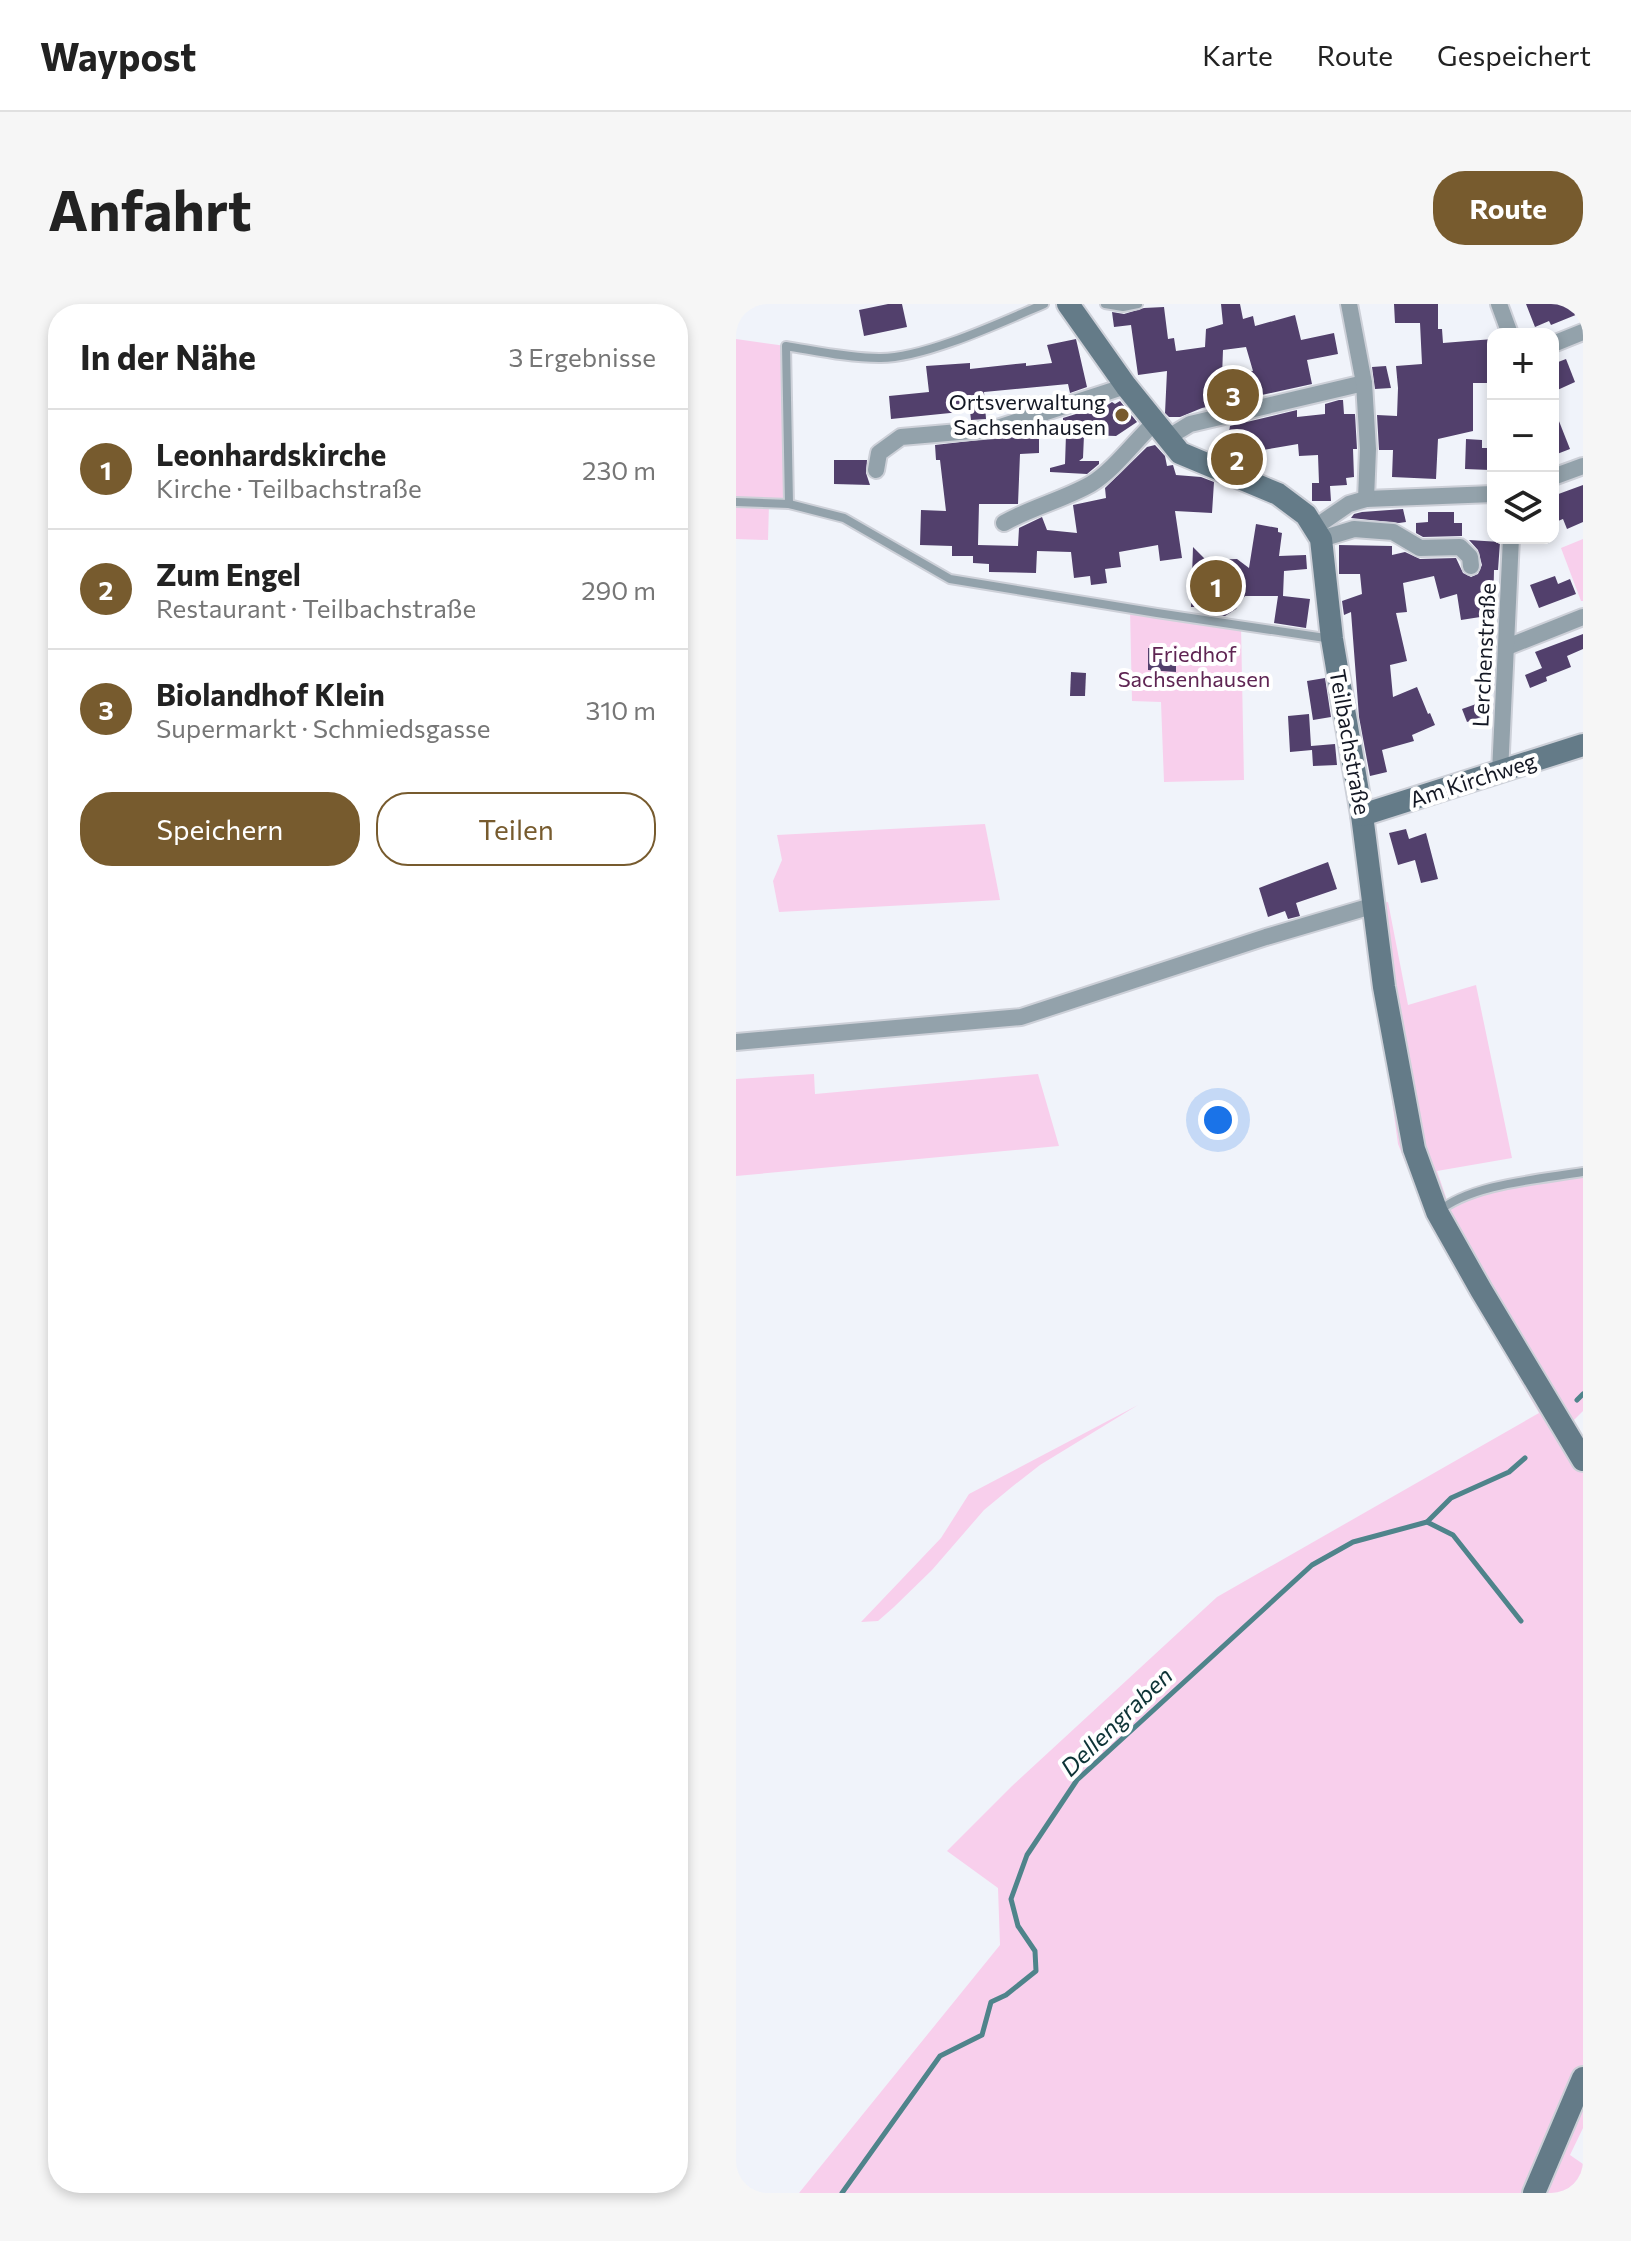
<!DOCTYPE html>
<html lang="de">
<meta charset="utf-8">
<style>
:root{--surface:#fff;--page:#f6f6f6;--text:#222;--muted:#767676;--line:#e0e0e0;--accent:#775b2e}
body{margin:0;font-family:Commissioner,sans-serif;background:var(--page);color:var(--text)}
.controls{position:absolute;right:24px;top:24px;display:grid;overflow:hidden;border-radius:16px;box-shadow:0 4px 12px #0003}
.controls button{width:72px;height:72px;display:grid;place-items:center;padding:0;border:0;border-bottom:2px solid var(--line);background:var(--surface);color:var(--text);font:40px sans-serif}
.you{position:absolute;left:482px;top:816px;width:28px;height:28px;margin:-20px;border:6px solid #fff;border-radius:50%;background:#1a73e8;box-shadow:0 0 0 12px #1a73e833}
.badge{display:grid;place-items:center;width:52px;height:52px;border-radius:50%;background:var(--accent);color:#fff;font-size:26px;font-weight:700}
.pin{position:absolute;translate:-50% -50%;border:4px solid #fff;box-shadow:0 2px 8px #0006}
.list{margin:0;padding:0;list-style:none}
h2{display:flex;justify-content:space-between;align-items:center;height:104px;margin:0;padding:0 32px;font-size:34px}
h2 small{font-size:26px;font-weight:400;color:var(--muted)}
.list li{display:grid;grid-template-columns:52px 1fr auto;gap:24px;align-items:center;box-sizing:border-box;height:120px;padding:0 32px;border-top:2px solid var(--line)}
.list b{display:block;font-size:30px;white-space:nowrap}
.list p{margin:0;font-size:26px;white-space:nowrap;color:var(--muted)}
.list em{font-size:26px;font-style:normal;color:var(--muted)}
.actions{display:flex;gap:16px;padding:24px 32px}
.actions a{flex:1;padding:18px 0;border:2px solid var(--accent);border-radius:32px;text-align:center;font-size:28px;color:var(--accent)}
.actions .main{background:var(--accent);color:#fff}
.icon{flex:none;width:44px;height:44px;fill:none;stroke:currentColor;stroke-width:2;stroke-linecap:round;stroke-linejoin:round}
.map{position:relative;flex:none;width:847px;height:1889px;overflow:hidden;border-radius:32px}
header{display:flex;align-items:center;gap:48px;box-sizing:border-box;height:112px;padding:0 40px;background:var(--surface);border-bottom:2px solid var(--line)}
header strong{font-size:38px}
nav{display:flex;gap:44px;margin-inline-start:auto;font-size:28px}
.intro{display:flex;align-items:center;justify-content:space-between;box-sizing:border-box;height:192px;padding:0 48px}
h1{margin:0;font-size:56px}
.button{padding:20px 36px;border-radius:32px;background:var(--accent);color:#fff;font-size:28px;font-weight:700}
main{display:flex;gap:48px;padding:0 48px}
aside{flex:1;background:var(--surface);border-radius:32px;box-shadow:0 4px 12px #0003}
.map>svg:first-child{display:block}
.green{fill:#f8cfec}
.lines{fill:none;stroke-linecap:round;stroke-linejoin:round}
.stream{stroke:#4f848b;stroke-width:5}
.building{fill:#52406c;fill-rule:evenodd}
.lane-casing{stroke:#cdd0d8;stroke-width:12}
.street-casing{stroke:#cdd0d8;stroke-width:20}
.secondary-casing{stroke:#cdd0d8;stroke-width:26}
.lane{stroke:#93a2ab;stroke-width:8}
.street{stroke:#93a2ab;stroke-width:16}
.secondary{stroke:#647b88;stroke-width:22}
.poi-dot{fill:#775b2e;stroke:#fff;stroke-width:3}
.labels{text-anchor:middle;stroke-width:8;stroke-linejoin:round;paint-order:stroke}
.poi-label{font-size:22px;fill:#141824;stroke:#fff;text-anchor:end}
.park-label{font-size:22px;fill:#5f2553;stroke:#fff}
.street-label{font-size:22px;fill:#141824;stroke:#fff}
.water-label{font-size:24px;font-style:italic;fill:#0d3336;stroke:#fff}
</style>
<header>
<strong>Waypost</strong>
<nav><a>Karte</a><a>Route</a><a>Gespeichert</a></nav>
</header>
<div class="intro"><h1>Anfahrt</h1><a class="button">Route</a></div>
<main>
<aside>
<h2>In der Nähe<small>3 Ergebnisse</small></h2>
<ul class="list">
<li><span class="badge">1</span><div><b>Leonhardskirche</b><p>Kirche · Teilbachstraße</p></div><em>230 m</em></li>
<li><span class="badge">2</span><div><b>Zum Engel</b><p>Restaurant · Teilbachstraße</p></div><em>290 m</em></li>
<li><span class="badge">3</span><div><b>Biolandhof Klein</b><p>Supermarkt · Schmiedsgasse</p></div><em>310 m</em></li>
</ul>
<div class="actions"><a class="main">Speichern</a><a>Teilen</a></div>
</aside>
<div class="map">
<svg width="847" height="1889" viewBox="0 0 847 1889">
<rect width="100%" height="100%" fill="#f0f3fa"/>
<g class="green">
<polygon points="0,35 50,42 53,200 33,200 32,236 0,235"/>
<polygon points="847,235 847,297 845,297 825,244"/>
<polygon points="394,305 505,322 508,476 428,478 425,398 396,397"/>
<polygon points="249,520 264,596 43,608 37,577 46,556 41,531"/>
<polygon points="652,598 672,701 740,681 776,854 701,867 712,899 728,893 847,868 847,1107 830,1124 847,1156 847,1824 834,1851 847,1860 847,1889 63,1889 264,1641 262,1584 211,1547 276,1482 481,1293 803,1109 693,918 662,840 652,768 648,683 639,601"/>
<polygon points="78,770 79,790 302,770 323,842 0,872 0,775"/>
<polygon points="402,1101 304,1161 277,1182 248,1206 196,1266 158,1303 142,1317 125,1318 205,1234 233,1190"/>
</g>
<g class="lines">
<g class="stream">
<polyline points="841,1096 847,1090"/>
<polyline points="691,1218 717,1231 785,1317"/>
<polyline points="106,1889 204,1752 246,1731 255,1698 270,1691 300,1667 299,1647 282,1622 275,1595 291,1551 341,1476 576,1261 617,1238 691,1218 715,1194 773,1168 789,1154"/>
</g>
</g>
<g class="building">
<polygon points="152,0 166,0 171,23 128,32 123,6"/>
<path d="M485,0H504L507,15L517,12L519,22L559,11L565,36L598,29L602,50L571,56L576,80L466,104L444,113H433L429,109L431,67L402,71L395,21L378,23L376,8L388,10L408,4L428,3L432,35L438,34L440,47L469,43L470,25L487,20ZM510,43L517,67L486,73L487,46Z"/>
<polygon points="658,0 702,0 702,25 706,25 707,39 757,35 757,56 753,56 753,79 737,79 737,127 702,135 700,175 656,173 657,146 643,146 641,111 661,112 662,84 660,62 686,60 684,19 659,19"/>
<polygon points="790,0 847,0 847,8 815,21 813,17 799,23"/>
<polygon points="340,35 351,83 334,89 332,80 248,88 250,115 235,116 234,107 155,115 153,92 193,88 190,62 234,59 234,65 290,59 290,62 316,59 311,41"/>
<polygon points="830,55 839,78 817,88 817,60"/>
<polygon points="650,62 655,84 639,85 636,63"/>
<polygon points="603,96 607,96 608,110 619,110 621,145 617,145 618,173 610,174 611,181 594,182 595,197 576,197 576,179 583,179 582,151 563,152 562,140 515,148 512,150 510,161 489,153 494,122 561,106 561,113 589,110 589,100"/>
<polygon points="384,97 401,118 380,132 348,131 347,154 343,157 363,157 363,160 351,170 314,168 314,164 329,160 330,130 327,130 327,114 356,105 358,110 376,98 379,100"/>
<polygon points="817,102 834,145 821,150 817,142"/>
<polygon points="303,129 303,149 284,150 282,200 243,200 242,241 282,242 283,224 306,213 311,226 341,229 337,201 370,194 369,184 411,143 419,141 429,152 431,162 437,161 440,171 465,173 478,178 476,209 439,207 446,254 424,257 422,241 383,248 385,263 369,265 371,279 355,281 354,272 338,274 335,248 301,247 300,269 253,268 253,260 237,259 237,252 216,252 216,242 184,241 185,206 210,207 204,156 200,156 199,141"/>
<polygon points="730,135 746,136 746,144 755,144 754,166 729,165"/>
<polygon points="98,156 131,156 130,169 134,181 98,180"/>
<polygon points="847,181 847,218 831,225 827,215 817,219 817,192"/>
<polygon points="667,205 670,218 663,219 615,214 618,210 626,208"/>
<polygon points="692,208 718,208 718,219 726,219 726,232 687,233 680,229 680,219 692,218"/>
<polygon points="520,220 542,224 542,228 546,229 543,252 570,251 571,265 548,267 547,292 574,295 570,324 538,319 542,292 509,292 500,305 489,312 481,311 486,303 455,303 457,243 470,256 501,255 513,264"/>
<polygon points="733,236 764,238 762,266 758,266 757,311 725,316 721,290 704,295 698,272 667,279 671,308 660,309 671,357 654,361 657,393 681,383 692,410 694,409 699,421 676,431 678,437 646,446 651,468 634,472 623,413 615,308 608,311 606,297 626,290 624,270 603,270 603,241 656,242 656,251 669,248 684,255 720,254 727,269 735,273 742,270 746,261 742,246"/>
<polygon points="819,272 822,280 834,275 840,290 803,304 794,281"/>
<polygon points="847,330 847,345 831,352 835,363 810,373 811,377 794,384 789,371 806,364 799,348"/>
<polygon points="412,344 428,344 428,349 440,349 440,368 412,366"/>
<polygon points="335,368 350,369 349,392 334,392"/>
<polygon points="589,374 595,413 577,416 571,377"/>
<polygon points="743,399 748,412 731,418 726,405"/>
<polygon points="573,410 575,442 599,440 601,461 577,462 576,446 554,448 552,412"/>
<polygon points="670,525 673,535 690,529 702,575 685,579 679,556 662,561 653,529"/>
<polygon points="592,558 601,585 560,599 564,612 552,615 549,607 532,613 523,584"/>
</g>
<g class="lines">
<g class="lane-casing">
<g id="lane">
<polyline points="369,0 387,3 402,0"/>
<polyline points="0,198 53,200 108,214 214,275 421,309 596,335"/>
<path d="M53,200L50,42C81,47 112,54 143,54C187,55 266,18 308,0"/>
<path d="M702,908C734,880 806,875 847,868"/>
</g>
</g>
<g class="street-casing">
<g id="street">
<polyline points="763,0 774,30"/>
<polyline points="817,40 847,28"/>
<polyline points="431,134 454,120 628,79"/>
<polyline points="140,166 143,149 165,133 258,125 390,82"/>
<polyline points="817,173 847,162"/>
<polyline points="630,195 757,190"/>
<path d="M268,219C296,203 327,196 355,180C377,167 400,136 419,118"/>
<polyline points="578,224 613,200 630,195 632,145 628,79 613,0"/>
<polyline points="585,235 618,225 657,228 684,244 724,243 734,253 735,262"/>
<polyline points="771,343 847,313"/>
<polyline points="764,469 775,234"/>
<polyline points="0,738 285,713 530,633 639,601"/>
</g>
</g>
<g class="secondary-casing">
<g id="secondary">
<polyline points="332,0 390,82 444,149 542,190 570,211 585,235 596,335 626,511 648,683 678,845 701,908 745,986 847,1156"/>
<polyline points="626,511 847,441"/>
<polyline points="798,1889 847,1774"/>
</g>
</g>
<use href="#lane" class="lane"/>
<use href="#street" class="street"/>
<use href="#secondary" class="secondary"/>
</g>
<circle class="poi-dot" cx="386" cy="111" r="8"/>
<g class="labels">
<g class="poi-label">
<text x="370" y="106">Ortsverwaltung<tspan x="370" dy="25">Sachsenhausen</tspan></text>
</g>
<g class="park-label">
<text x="458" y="358">Friedhof<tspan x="458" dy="25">Sachsenhausen</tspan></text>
</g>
<g class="street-label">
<text transform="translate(748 351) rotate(-87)" y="8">Lerchenstraße</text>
<text transform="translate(614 438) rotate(80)" y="8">Teilbachstraße</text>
<text transform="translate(737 476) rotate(-18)" y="8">Am Kirchweg</text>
</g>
<g class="water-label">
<text transform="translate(381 1418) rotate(-44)" y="8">Dellengraben</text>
</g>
</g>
</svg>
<div class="controls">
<button>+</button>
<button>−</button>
<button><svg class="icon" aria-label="layers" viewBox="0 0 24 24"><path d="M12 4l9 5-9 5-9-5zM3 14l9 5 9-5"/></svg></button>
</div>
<div class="you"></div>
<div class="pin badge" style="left:480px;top:282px">1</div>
<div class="pin badge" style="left:501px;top:155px">2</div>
<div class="pin badge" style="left:497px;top:91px">3</div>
</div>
</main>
